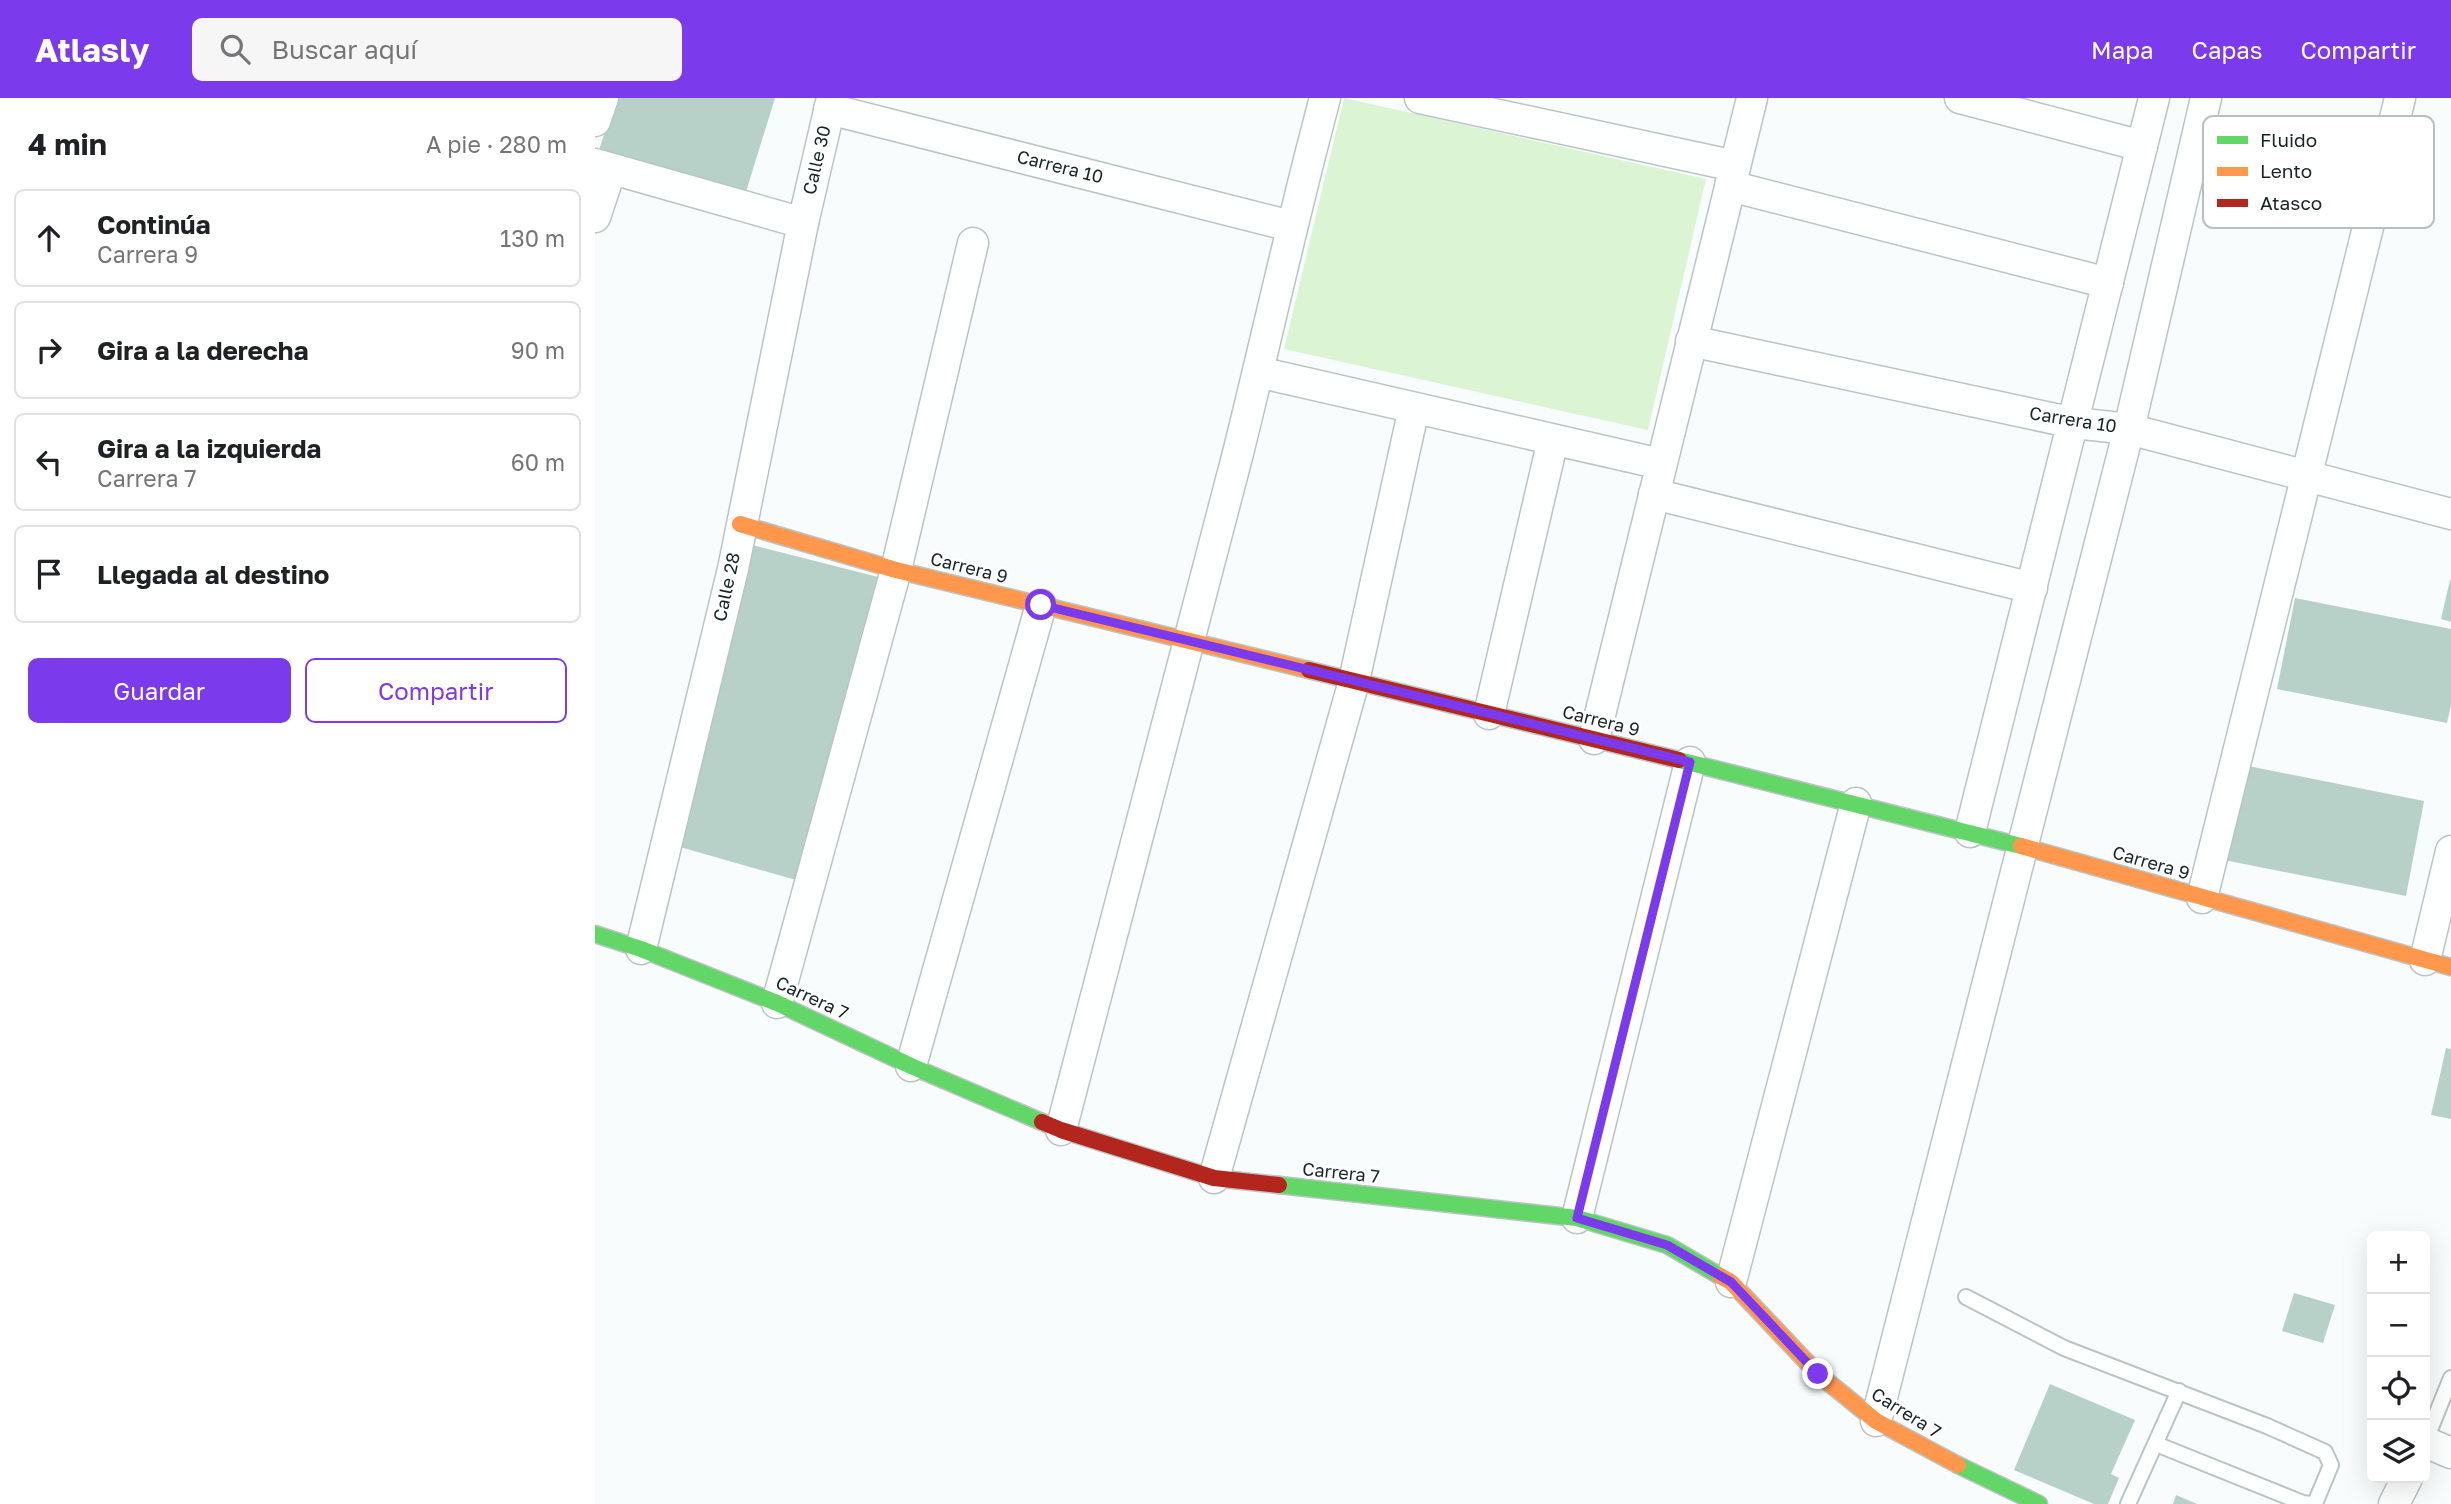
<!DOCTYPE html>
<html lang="es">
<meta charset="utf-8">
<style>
:root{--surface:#fff;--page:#f6f6f6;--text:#202124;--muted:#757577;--line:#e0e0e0;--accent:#7c3aed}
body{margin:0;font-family:"Golos Text",sans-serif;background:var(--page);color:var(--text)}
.controls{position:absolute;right:21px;bottom:21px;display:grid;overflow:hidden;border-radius:10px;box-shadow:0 7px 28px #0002}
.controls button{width:63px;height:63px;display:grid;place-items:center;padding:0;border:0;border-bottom:2px solid var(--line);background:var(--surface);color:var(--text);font:35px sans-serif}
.stop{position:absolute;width:21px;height:21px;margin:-16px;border:5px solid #7c3aed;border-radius:50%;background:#fff}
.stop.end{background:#7c3aed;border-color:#fff;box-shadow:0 2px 7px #0008}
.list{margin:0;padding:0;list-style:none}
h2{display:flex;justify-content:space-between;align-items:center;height:91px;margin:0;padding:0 28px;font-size:30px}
h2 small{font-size:23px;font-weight:400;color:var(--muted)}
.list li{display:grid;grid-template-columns:46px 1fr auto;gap:21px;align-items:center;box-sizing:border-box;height:98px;margin:0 14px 14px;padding:0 14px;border:2px solid var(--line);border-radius:10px}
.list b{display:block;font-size:26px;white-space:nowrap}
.list p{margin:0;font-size:23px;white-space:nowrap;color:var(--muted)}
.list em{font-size:23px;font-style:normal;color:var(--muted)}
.actions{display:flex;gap:14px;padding:21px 28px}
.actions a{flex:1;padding:16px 0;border:2px solid var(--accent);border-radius:10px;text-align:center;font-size:24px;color:var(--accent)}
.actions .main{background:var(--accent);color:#fff}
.icon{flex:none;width:38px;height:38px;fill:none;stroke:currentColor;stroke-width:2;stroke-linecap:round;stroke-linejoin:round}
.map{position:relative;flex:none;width:1856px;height:1406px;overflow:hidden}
header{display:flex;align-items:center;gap:42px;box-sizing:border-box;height:98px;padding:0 35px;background:var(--accent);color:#fff}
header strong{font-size:33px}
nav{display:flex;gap:38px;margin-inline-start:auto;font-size:24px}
.search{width:490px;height:63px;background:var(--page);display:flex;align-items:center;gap:18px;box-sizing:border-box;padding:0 24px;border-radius:10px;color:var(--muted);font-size:26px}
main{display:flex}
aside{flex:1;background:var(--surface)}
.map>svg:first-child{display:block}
.green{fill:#daf4d4}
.building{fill:#b7d1c9}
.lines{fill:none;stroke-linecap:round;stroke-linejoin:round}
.lane-casing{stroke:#bbc4c4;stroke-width:18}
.street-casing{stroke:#bbc4c4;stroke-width:33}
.fast-casing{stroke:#bbc4c4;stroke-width:19}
.slow-casing{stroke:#bbc4c4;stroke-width:19}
.jam-casing{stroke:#bbc4c4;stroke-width:19}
.lane{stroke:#feffff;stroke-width:14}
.street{stroke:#feffff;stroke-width:30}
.fast{stroke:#63d668;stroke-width:16}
.slow{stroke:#ff974d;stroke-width:16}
.jam{stroke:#b3261e;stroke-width:16}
.route{stroke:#7c3aed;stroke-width:9}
.labels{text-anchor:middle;stroke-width:6;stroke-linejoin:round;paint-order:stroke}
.street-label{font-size:18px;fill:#162525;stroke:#fff}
.key{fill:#fff;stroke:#b9bebe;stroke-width:2}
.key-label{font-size:19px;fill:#162525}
</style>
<header>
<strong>Atlasly</strong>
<div class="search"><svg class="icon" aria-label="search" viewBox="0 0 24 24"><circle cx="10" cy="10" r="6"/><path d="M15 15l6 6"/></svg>Buscar aquí</div>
<nav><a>Mapa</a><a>Capas</a><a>Compartir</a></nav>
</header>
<main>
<aside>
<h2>4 min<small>A pie · 280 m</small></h2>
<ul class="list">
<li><svg class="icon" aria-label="ahead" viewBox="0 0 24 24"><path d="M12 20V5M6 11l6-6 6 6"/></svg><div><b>Continúa</b><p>Carrera 9</p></div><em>130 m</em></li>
<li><svg class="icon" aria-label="right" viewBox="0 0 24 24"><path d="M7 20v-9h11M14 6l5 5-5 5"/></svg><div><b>Gira a la derecha</b></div><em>90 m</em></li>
<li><svg class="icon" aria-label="left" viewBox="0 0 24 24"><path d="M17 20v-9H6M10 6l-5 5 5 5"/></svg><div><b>Gira a la izquierda</b><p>Carrera 7</p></div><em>60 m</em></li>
<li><svg class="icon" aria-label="arrive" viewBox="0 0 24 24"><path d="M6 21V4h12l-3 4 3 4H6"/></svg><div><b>Llegada al destino</b></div></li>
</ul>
<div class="actions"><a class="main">Guardar</a><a>Compartir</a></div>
</aside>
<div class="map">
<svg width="1856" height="1406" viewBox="0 0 1856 1406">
<rect width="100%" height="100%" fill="#f8fcfc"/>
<polygon class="green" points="749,0 1111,81 1053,332 689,251"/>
<g class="building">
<polygon points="21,0 180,0 150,97 4,52"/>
<polygon points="157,447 283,479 201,782 85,749"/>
<polygon points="1855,482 1856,482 1856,524 1846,521"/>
<polygon points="1700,500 1856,531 1856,607 1852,625 1682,591"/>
<polygon points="1648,667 1829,703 1811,798 1629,762"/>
<polygon points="1851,950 1856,951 1856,1021 1836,1017"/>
<polygon points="1699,1195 1740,1207 1728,1245 1687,1233"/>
<polygon points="1455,1286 1540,1322 1516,1376 1524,1380 1513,1406 1499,1406 1419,1372"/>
<polygon points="1581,1397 1602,1406 1578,1406"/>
</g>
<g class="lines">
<g class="lane-casing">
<g id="lane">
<polyline points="1371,1199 1469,1250 1672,1328 1730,1354 1736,1367 1721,1403 1716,1406 1708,1405 1561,1346"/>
<polyline points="1830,1344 1856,1280"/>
<polyline points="1533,1406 1584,1293"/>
</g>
</g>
<g class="street-casing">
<g id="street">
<polyline points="825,0 1140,68"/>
<polyline points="1365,0 1547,48"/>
<polyline points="234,11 696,128"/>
<polyline points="0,23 8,0"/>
<polyline points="0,66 208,125"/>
<polyline points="1135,88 1513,185"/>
<polyline points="0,119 16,71"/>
<polyline points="1096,243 1479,325 1534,331 1856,416"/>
<polyline points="663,274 1066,366"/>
<polyline points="1059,396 1437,490"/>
<polyline points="894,616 958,342"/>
<polyline points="999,641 1157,0"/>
<polyline points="1375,734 1559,0"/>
<polyline points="1607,800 1805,0"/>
<polyline points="46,851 138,471 208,125 237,0"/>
<polyline points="1830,862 1856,753"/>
<polyline points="182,905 301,472 378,145"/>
<polyline points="316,968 446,507"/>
<path d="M466,1032C526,807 585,583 642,359C672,239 698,119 730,0"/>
<polyline points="619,1080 759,583 819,310"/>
<polyline points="982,1120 1095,664"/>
<polyline points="1136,1184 1261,705"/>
<polyline points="1281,1323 1534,331 1611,0"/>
<polyline points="1830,1344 1856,1355"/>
<polyline points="1799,1406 1812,1380"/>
</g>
</g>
<g class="fast-casing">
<g id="fast">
<polyline points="1084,662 1426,748"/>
<polyline points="0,836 46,851 182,905 316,968 447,1024"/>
<polyline points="684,1087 982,1120 1072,1147 1125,1178"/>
<polyline points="1363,1367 1444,1406"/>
</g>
</g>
<g class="slow-casing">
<g id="slow">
<polyline points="145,426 301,472 714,572"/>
<polyline points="1426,748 1856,869"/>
<polyline points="1125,1178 1136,1184 1223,1276 1281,1323 1363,1367"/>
</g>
</g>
<g class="jam-casing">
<g id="jam">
<polyline points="714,572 1084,662"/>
<polyline points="447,1024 466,1032 619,1080 684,1087"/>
</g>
</g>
<use href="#lane" class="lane"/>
<use href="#street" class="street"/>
<use href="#fast" class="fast"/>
<use href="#slow" class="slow"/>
<use href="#jam" class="jam"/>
</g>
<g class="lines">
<polyline class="route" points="446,507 1095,664 982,1120 1072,1147 1136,1184 1223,1276"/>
</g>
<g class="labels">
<g class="street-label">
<text transform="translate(222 62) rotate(-77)" y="6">Calle 30</text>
<text transform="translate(465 69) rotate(14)" y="6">Carrera 10</text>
<text transform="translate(1478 322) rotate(9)" y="6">Carrera 10</text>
<text transform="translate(374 470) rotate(14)" y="6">Carrera 9</text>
<text transform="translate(132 489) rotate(-78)" y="6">Calle 28</text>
<text transform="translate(1006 623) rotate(14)" y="6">Carrera 9</text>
<text transform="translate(1556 765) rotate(16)" y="6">Carrera 9</text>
<text transform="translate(217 900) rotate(25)" y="6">Carrera 7</text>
<text transform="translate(746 1075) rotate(6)" y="6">Carrera 7</text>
<text transform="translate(1311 1315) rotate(32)" y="6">Carrera 7</text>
</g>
</g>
<rect x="1608" y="18" width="231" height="112" rx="10" class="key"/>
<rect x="1622" y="38" width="31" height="8" fill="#63d668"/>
<rect x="1622" y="69" width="31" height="9" fill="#ff974d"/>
<rect x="1622" y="101" width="31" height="8" fill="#b3261e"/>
<g class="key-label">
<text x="1665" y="49">Fluido</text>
<text x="1665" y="80">Lento</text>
<text x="1665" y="112">Atasco</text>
</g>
</svg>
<div class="controls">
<button>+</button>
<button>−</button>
<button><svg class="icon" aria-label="locate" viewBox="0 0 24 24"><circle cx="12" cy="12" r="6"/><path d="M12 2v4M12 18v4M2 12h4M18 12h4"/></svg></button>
<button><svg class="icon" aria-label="layers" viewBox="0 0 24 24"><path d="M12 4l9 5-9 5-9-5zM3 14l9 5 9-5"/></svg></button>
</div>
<div class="stop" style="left:446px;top:507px"></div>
<div class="stop end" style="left:1223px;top:1276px"></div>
</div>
</main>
